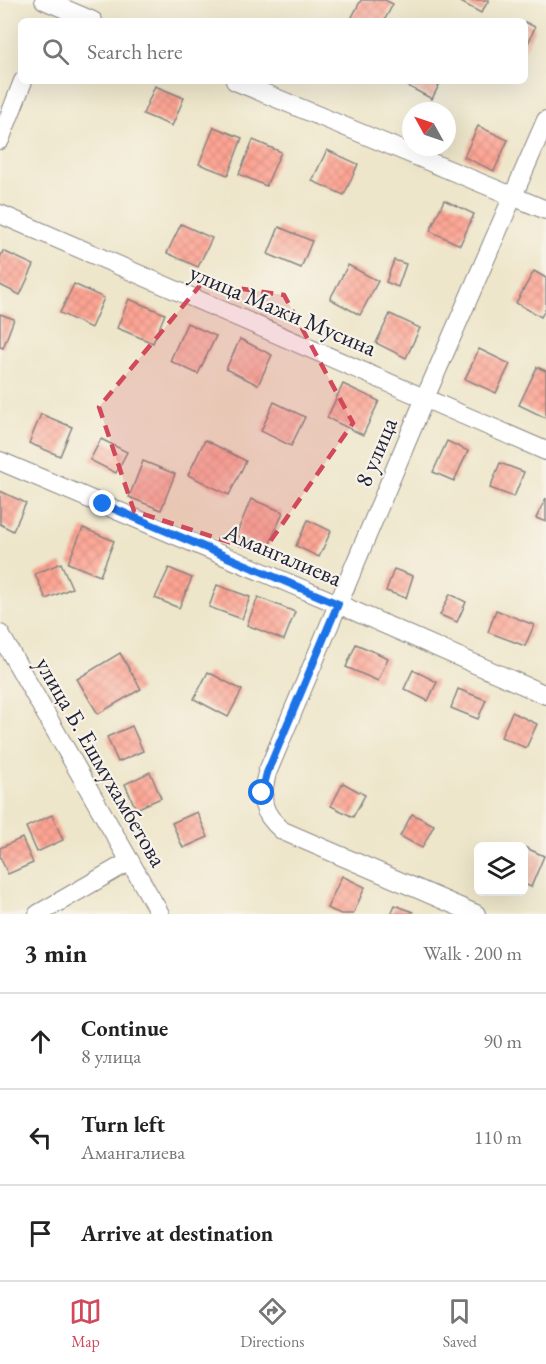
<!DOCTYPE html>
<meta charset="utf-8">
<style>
:root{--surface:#fff;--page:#f2f2f2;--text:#222;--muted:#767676;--line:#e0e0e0;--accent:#d1495b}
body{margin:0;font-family:"EB Garamond",serif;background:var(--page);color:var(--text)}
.controls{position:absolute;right:18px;bottom:18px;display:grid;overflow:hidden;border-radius:9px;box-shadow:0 6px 24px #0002}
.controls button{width:54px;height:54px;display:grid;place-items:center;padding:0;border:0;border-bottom:2px solid var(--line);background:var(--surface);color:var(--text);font:30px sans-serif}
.compass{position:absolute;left:402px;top:102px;width:54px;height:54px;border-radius:50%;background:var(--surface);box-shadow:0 6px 24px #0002;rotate:310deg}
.stop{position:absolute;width:18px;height:18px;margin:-14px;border:4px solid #1a73e8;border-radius:50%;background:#fff}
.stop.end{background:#1a73e8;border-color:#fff;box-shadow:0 2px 6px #0008}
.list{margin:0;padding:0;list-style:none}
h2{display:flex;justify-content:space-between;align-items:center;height:78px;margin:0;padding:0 24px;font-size:26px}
h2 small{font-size:20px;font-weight:400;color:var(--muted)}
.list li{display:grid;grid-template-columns:39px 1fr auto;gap:18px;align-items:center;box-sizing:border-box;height:96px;padding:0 24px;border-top:2px solid var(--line)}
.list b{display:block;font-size:22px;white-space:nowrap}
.list p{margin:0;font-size:20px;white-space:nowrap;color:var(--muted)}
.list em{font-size:20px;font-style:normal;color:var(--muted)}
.icon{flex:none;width:33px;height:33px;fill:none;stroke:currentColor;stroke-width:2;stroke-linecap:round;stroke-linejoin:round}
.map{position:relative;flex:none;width:546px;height:914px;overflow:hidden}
.search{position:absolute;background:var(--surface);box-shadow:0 6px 24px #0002;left:18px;right:18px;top:18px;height:66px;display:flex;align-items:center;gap:15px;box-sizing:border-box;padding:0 21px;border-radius:9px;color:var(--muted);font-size:22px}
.sheet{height:366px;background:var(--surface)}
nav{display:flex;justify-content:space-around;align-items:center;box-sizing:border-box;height:84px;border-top:2px solid var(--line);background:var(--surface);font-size:16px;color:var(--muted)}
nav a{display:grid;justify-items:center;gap:3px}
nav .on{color:var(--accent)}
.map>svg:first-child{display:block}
.building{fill:url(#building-cross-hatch)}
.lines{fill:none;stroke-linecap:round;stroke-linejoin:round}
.minor-casing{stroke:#888482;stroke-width:20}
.minor{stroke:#fff;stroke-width:18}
.route{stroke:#1a73e8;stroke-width:8}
.marked{fill:#d1495b;fill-opacity:0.2;stroke:#d1495b;stroke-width:4.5;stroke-dasharray:12 8;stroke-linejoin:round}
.labels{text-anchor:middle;stroke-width:4.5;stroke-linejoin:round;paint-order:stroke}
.street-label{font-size:24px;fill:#22223b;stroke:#f7f3e8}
</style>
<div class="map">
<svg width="546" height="914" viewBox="0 0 546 914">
<defs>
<pattern id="building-cross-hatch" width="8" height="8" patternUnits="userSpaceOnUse" patternTransform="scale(1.5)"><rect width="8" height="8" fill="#fda493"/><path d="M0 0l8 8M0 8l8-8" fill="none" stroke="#d98d80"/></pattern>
</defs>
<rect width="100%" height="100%" fill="#f7f3e8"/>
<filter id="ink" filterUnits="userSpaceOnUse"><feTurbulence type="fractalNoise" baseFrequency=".0167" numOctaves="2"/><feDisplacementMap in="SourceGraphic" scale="12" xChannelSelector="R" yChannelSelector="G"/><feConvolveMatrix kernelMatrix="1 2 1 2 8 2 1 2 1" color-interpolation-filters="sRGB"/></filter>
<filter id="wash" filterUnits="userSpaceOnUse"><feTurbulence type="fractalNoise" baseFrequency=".008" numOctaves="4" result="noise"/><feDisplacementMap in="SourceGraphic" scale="24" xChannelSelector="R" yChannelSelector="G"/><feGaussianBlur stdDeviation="1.35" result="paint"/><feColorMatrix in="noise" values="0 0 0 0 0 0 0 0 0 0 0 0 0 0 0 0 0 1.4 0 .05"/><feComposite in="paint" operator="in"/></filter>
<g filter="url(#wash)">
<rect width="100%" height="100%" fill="#eee6ca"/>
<g id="blocks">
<g class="building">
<polygon points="361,0 385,0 393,4 384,21 355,21 351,19"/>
<polygon points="457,0 489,0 481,13"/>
<polygon points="525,22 535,27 525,51"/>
<polygon points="403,81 441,81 432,99 402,83"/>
<polygon points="155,86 184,98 172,126 143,114"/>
<polygon points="478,126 508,140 494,171 464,157"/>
<polygon points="214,127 242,138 228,175 199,164"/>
<polygon points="253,140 281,152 266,186 239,174"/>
<polygon points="327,150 358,164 344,195 312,181"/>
<polygon points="444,200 474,214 460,245 430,231"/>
<polygon points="181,224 212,238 198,267 167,253"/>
<polygon points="279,227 312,241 301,268 268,254"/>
<polygon points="3,251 34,265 20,295 0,285 0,258"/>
<polygon points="394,260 406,264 398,287 386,282"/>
<polygon points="348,265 378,281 360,315 330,299"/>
<polygon points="534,271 546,278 546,308 541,317 516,303"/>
<polygon points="74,284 104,298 91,328 60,313"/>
<polygon points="129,299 165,314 153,343 117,328"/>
<polygon points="0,314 14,319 3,348 0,347"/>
<polygon points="390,314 420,328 406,358 376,343"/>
<polygon points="187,323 216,336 198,374 170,361"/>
<polygon points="240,339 272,355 258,385 226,369"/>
<polygon points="479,349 510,364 496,393 465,379"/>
<polygon points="537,367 546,371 546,418 519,405"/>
<polygon points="343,384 379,401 363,435 327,418"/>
<polygon points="274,402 305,417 291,446 261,431"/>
<polygon points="41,414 72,427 60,456 29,443"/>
<polygon points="101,439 127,452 116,473 90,460"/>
<polygon points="205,440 246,461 229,495 188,475"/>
<polygon points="447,441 468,451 454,481 433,472"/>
<polygon points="143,461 175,474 161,510 129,497"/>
<polygon points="500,463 524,472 514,497 490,488"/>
<polygon points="0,491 26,503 13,531 0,524"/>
<polygon points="546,498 546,522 536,518"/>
<polygon points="251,499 283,512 268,548 236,535"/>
<polygon points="308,520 331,531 319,557 296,546"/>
<polygon points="83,528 114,541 100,576 68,563"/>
<polygon points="61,563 72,588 46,599 35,574"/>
<polygon points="169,568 192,578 179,608 155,598"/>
<polygon points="394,569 413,576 406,598 386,591"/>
<polygon points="217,585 250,597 242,619 209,607"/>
<polygon points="450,594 466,602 457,622 440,615"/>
<polygon points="258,597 295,612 284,640 247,625"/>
<polygon points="496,610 534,625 525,646 488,632"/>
<polygon points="356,644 388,658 378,681 346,667"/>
<polygon points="120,653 141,689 98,714 77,679"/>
<polygon points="413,670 437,682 428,701 404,689"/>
<polygon points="208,672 242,690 228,717 194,699"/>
<polygon points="458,689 486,700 478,719 451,708"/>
<polygon points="512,712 537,724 526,748 501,737"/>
<polygon points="132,726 143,751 118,762 107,737"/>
<polygon points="150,772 161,798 136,809 125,784"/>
<polygon points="343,783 365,795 353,817 331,806"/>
<polygon points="197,812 208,837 183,848 172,823"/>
<polygon points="412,814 434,825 422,848 400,836"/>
<polygon points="52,815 63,840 37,852 26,827"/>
<polygon points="22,838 33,863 8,874 0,857 0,848"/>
<polygon points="524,847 544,856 531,887 524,884"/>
<polygon points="342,876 365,887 353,914 341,914 327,908"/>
<polygon points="395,905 413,912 412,914 391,914"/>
</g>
</g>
</g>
<g filter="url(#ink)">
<use href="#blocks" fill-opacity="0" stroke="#888482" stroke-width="1.5"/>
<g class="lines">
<g class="minor-casing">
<g id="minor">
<polyline points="44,0 93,21"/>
<polyline points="235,81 546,210"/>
<polyline points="0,140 23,81"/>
<polyline points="0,214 546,451"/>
<polyline points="0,461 338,604 546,695"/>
<polyline points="0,634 160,914"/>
<polyline points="38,914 130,861"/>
<path d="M476,914L283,831C261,812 260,801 267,773L425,398L546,120"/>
</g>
</g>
<use href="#minor" class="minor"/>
</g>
</g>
<g class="lines" filter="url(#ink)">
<polyline class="route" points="103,504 338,604 267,773 262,793"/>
</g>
<path class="marked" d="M202,283L284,295L353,423L262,553L134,511L99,407Z"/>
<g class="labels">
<g class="street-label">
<text transform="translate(283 310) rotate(23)" y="8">улица Мажи Мусина</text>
<text transform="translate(376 452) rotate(-67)" y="8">8 улица</text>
<text transform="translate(283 555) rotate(23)" y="8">Амангалиева</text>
<text transform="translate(101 762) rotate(60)" y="8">улица Б. Ешмухамбетова</text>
</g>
</g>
</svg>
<div class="controls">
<button><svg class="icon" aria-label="layers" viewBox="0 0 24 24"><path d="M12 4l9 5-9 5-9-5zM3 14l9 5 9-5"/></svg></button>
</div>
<svg class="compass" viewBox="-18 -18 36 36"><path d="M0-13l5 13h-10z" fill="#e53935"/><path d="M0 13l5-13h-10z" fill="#767676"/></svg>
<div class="stop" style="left:262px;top:793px"></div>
<div class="stop end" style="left:103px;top:504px"></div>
<div class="search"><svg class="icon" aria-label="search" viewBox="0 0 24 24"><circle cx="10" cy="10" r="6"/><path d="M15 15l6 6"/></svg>Search here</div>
</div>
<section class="sheet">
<h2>3 min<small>Walk · 200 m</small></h2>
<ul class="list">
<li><svg class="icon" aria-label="ahead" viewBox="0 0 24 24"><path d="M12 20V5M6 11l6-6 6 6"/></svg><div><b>Continue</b><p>8 улица</p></div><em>90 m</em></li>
<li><svg class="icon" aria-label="left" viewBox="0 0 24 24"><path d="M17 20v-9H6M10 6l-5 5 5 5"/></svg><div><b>Turn left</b><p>Амангалиева</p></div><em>110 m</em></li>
<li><svg class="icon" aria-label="arrive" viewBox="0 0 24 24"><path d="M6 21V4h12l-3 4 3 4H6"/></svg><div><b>Arrive at destination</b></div></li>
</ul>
</section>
<nav>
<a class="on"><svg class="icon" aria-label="map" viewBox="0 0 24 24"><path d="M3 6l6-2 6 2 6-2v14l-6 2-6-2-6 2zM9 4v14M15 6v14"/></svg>Map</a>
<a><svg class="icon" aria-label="directions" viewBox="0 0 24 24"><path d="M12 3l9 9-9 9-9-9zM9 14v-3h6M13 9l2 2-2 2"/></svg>Directions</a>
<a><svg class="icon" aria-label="saved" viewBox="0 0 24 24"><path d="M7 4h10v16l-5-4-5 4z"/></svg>Saved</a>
</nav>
